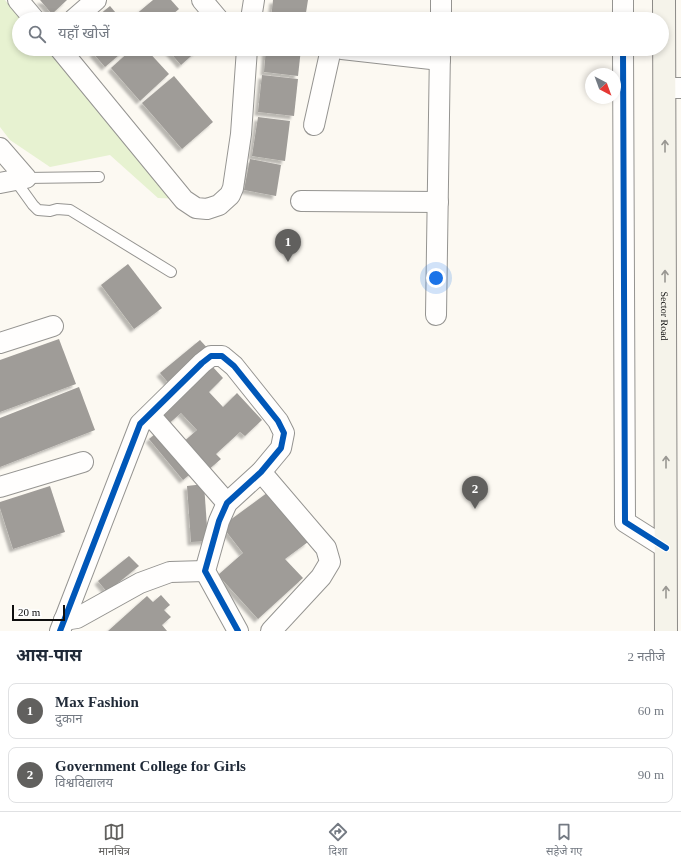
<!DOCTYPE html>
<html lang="hi">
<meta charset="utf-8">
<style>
:root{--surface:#fff;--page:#f2f2f3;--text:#1f2937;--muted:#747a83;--line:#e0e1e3;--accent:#61605e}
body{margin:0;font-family:"Times New Roman","Noto Sans Devanagari",serif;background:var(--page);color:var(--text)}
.compass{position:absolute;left:585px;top:68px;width:36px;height:36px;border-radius:50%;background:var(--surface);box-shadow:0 2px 6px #0003;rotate:139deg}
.scale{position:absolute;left:12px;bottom:10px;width:53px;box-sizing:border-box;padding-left:4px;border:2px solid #0e0e0e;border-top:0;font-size:11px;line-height:14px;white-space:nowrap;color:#0e0e0e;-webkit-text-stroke:3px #fff;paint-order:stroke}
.you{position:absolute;left:436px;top:278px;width:14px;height:14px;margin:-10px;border:3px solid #fff;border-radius:50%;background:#1a73e8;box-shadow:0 0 0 6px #1a73e833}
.badge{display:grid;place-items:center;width:26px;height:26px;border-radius:50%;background:var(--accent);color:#fff;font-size:13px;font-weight:700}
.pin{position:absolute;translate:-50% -33px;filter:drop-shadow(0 1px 2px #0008)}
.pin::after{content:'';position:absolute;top:21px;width:14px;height:12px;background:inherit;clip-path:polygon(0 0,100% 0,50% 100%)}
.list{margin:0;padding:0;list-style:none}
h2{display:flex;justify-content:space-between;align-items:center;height:52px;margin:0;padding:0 16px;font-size:17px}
h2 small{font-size:13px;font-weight:400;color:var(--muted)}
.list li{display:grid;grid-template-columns:26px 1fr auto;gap:12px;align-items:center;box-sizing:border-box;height:56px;margin:0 8px 8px;padding:0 8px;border:1px solid var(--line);border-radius:8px}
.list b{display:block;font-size:15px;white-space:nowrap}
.list p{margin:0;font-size:13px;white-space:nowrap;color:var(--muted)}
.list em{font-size:13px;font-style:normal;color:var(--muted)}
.icon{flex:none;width:22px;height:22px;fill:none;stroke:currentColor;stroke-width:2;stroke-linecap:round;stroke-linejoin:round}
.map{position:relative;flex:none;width:681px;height:631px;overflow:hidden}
.search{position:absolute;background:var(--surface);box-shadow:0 2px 6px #0003;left:12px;right:12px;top:12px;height:44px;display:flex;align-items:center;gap:10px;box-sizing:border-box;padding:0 14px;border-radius:22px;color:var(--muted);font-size:15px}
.sheet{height:180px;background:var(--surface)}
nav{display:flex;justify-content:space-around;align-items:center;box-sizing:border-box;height:56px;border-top:1px solid var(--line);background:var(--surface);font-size:11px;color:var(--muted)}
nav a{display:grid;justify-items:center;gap:2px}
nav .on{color:var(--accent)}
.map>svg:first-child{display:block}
.green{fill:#e7f2d1}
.building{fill:#9f9c98;filter:url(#shadow)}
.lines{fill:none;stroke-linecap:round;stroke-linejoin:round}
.service-casing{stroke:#959491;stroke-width:12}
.minor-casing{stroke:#959491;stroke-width:22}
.secondary-casing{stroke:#8c8a87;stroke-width:24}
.service{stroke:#fffefd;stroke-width:10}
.minor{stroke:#fffefd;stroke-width:20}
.secondary{stroke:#f5f3ea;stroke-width:22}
.cycleway-casing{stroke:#fff;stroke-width:8}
.cycleway{stroke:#0057b8;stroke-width:6}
.oneway{stroke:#999792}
.labels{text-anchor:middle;stroke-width:4;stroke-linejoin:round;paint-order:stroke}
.street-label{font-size:10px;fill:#0e0e0e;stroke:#fff}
</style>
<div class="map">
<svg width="681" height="631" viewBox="0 0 681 631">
<defs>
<filter id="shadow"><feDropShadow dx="-3.5" dy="3.5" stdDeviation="1" flood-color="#0004"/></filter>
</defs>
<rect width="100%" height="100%" fill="#fcf9f2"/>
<polygon class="green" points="0,0 5,0 22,19 19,19 19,49 49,49 183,199 158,198 110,155 50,167 10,140 0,127"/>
<g class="building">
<polygon points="40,0 67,0 52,14"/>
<polygon points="153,0 171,0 179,9 167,19 137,19 134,16"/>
<polygon points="273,0 308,0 305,19 271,19"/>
<polygon points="110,6 121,19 94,19"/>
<polygon points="180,12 185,19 171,19"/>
<polygon points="98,49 126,49 105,67 93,53"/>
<polygon points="132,49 146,49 169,74 140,101 111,68"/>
<polygon points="169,49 199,49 181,65 168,50"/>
<polygon points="266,49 301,49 298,76 264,72"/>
<polygon points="262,75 298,79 294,116 258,112"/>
<polygon points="174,76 213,122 182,149 142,103"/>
<polygon points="258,117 290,121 285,161 252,156"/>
<polygon points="250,159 281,165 276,196 244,190"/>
<polygon points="128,264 162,308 134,329 101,285"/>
<polygon points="59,339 76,384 0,412 0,360"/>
<polygon points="200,340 211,352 171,386 160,373"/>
<polygon points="212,366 223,378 209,392 223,407 237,393 262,420 245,436 240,432 216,454 221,459 207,471 181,444 197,430 181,413 165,427 157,417"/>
<polygon points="79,387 95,430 0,467 0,418"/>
<polygon points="160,430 194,471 183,480 149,439"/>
<polygon points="204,484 208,541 191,542 187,486"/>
<polygon points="50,486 65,532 13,549 0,508 0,502"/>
<polygon points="271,490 308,542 285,559 303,578 258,619 218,575 243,553 222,526"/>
<polygon points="129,556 139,566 107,592 98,581"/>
<polygon points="161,595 170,605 164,610 171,617 162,625 167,631 108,631 147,596 153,602"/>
</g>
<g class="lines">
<g class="service-casing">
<g id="service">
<polyline points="26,178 99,177"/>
<polyline points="15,180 33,205 38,210 50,211 57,209 70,210 171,272"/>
</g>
</g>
<g class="minor-casing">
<g id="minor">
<polyline points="18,0 34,19"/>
<polyline points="202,0 218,19"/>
<polyline points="623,0 623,19"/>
<polyline points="74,19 96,0"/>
<polyline points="251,19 254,0"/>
<polyline points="441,19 441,0"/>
<polyline points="60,49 184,200 196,208 207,209 219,205 230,195 233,188 241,134 247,49"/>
<polyline points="342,49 440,60"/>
<polyline points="623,49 625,522 666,548"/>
<polyline points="665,88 681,88"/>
<polyline points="314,125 331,49"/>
<polyline points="0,148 26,178 0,183"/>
<polyline points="301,201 438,202"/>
<polyline points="436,315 440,49"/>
<polyline points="0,343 53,326"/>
<polyline points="150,415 227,503"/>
<polyline points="261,472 326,548 330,562 321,577 271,631"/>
<polyline points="0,487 83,462"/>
<polyline points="64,620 77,618 140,583 170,572 205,571"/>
<polyline points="60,631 140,424 202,363 211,356 222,356 234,366 278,421 284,433 281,448 261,472 227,503 219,521 205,571 238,631"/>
</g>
</g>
<g class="secondary-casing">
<g id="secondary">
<path id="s1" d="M664,0L666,631"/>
</g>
</g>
<use href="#service" class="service"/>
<use href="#minor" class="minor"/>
<use href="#secondary" class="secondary"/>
<g class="cycleway-casing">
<g id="cycleway">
<polyline points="623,49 625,522 666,548"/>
<polyline points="60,631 140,424 202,363 211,356 222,356 234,366 278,421 284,433 281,448 261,472 227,503 219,521 205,571 238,631"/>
</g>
</g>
<use href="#cycleway" class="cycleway"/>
</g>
<defs><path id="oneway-shaft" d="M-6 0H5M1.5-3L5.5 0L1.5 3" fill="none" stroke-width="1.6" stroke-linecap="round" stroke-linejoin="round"/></defs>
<g class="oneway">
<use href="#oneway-shaft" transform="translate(665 146) rotate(-90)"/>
<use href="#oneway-shaft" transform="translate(665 276) rotate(-90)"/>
<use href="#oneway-shaft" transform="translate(666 462) rotate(-90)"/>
<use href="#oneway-shaft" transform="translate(666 592) rotate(-90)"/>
</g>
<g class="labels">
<g class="street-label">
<text dy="4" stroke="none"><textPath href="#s1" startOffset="316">Sector Road</textPath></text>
</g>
</g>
</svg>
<svg class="compass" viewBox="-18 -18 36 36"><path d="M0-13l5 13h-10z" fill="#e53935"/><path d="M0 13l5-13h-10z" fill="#747a83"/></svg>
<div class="scale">20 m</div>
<div class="you"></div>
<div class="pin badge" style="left:288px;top:262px">1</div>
<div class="pin badge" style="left:475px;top:509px">2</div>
<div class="search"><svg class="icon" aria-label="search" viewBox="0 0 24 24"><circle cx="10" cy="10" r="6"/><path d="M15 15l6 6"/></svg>यहाँ खोजें</div>
</div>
<section class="sheet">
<h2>आस-पास<small>2 नतीजे</small></h2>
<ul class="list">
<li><span class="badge">1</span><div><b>Max Fashion</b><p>दुकान</p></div><em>60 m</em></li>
<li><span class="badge">2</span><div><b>Government College for Girls</b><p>विश्वविद्यालय</p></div><em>90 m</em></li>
</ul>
</section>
<nav>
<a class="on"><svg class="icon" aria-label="map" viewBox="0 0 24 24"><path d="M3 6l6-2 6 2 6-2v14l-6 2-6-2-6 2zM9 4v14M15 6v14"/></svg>मानचित्र</a>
<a><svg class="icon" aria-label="directions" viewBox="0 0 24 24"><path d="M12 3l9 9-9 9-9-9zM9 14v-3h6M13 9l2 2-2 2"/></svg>दिशा</a>
<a><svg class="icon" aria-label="saved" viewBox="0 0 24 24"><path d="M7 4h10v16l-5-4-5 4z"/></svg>सहेजे गए</a>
</nav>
